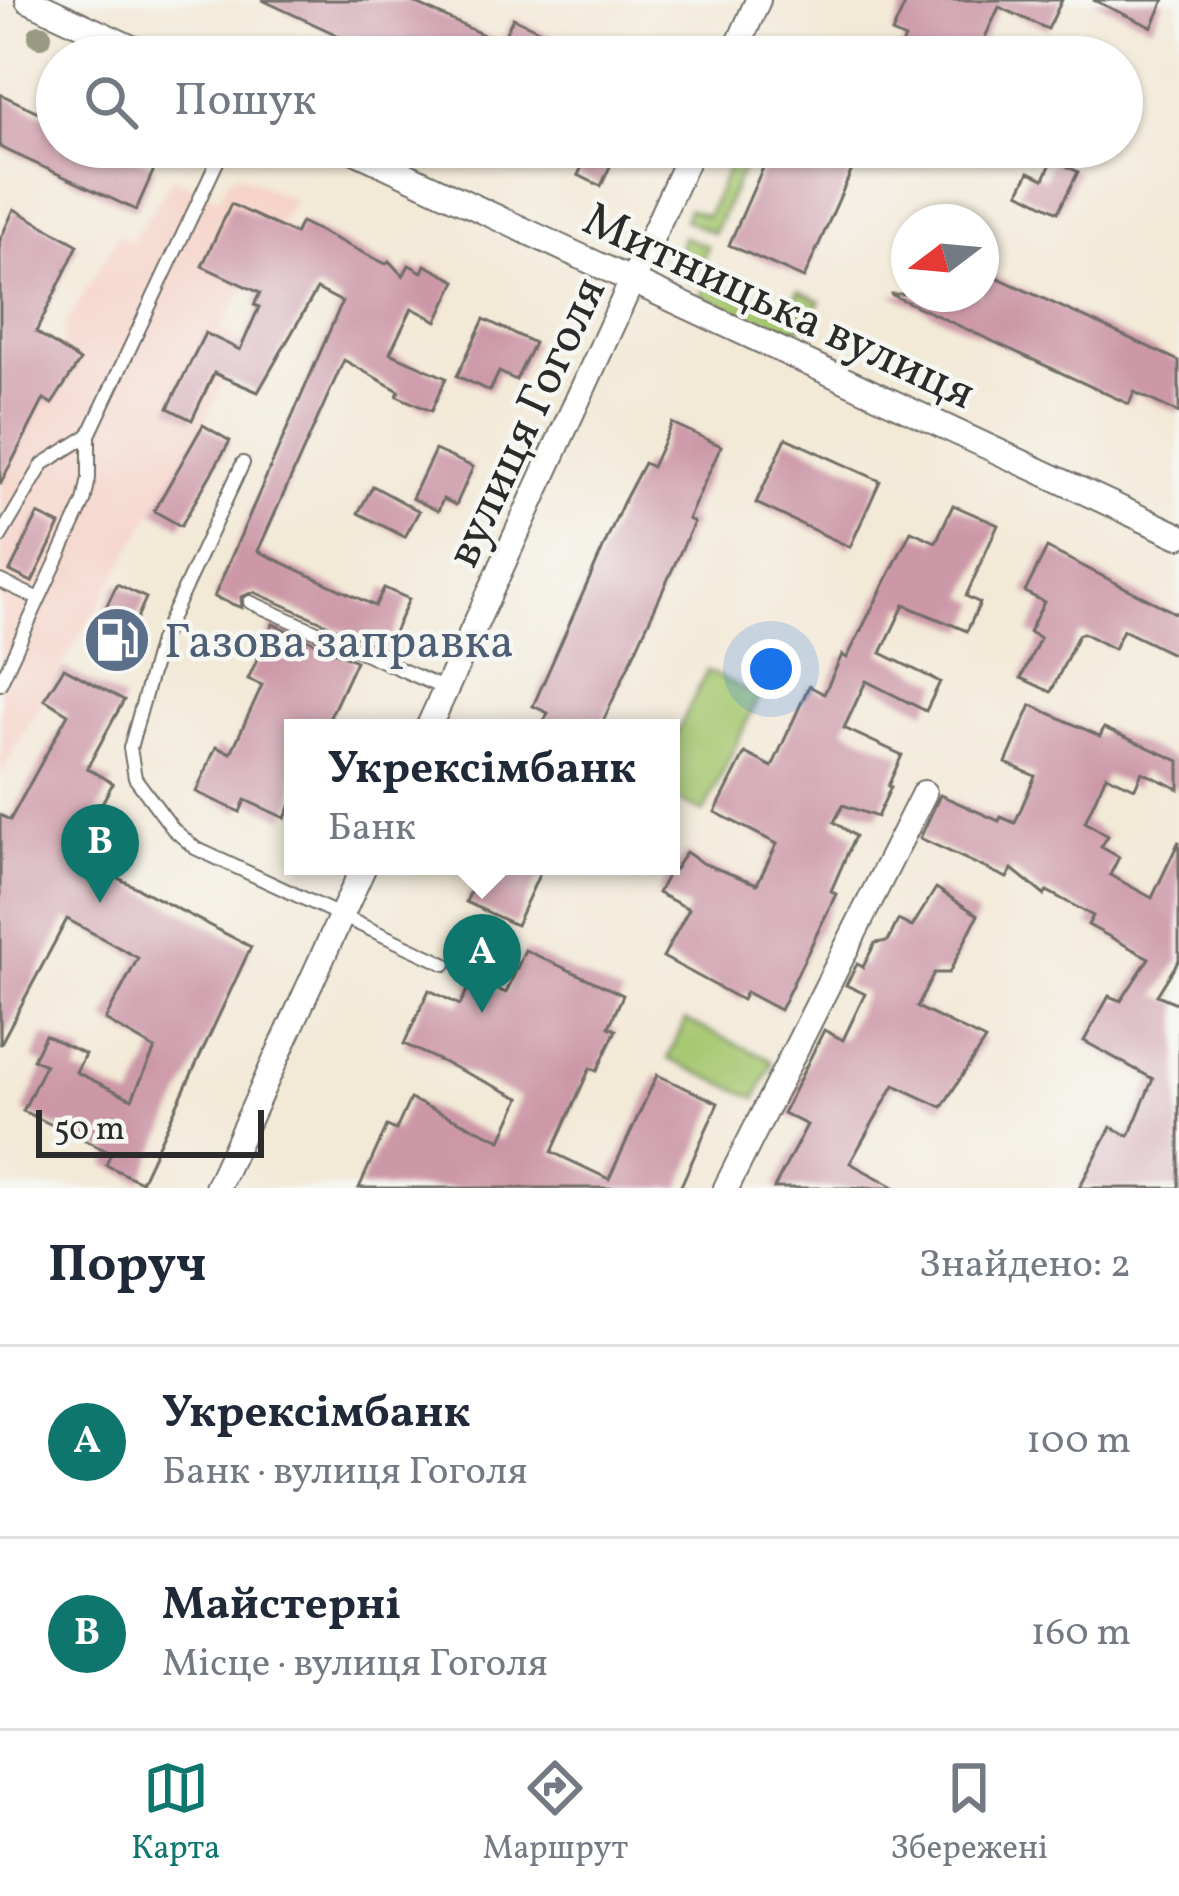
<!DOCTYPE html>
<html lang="uk">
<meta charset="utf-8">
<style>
:root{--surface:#fff;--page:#f2f2f3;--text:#1f2937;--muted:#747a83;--line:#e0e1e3;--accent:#0f766e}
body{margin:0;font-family:Vollkorn,serif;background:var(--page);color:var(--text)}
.compass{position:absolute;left:891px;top:204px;width:108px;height:108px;border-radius:50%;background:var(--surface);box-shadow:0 3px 9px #0004;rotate:254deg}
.scale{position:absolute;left:36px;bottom:30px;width:228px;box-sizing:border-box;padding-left:12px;border:6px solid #2b2b2b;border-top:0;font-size:33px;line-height:42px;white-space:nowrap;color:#2b2b2b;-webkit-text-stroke:9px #f6f6f2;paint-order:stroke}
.you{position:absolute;left:771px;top:669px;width:42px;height:42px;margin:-30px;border:9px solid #fff;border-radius:50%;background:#1a73e8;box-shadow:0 0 0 18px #1a73e833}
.badge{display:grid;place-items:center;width:78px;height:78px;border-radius:50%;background:var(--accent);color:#fff;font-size:39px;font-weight:700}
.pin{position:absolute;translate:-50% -99px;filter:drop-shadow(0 3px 6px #0008)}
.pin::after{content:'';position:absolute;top:63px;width:42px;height:36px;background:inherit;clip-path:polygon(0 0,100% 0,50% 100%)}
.popup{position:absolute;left:284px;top:719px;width:396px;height:156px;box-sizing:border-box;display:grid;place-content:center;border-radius:0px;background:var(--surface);filter:drop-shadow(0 3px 9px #0005);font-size:39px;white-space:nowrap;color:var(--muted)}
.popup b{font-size:45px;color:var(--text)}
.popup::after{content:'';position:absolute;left:50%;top:100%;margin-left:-24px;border:24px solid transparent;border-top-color:var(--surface)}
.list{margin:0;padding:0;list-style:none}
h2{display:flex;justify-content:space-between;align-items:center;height:156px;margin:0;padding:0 48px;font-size:51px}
h2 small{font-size:39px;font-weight:400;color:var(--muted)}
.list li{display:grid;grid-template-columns:78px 1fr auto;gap:36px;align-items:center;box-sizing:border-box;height:192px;padding:0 48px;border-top:3px solid var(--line)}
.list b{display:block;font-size:45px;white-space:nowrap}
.list p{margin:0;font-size:39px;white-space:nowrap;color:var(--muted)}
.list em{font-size:39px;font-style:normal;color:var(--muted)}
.icon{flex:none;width:66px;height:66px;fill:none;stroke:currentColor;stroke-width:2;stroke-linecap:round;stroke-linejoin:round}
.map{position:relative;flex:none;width:1179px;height:1188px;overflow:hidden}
.search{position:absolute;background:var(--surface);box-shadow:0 3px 9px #0004;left:36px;right:36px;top:36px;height:132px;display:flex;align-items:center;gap:30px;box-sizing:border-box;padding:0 42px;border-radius:66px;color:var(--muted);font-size:45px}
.sheet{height:540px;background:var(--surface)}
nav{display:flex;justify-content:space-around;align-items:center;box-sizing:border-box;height:168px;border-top:3px solid var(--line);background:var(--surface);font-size:33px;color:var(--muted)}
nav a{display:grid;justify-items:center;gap:6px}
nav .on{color:var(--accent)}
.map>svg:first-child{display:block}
.built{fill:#f6d1c6}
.green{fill:#a6c76f;stroke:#68794d;stroke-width:3}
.building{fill:#cc98a7}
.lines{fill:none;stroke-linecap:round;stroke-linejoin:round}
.lane-casing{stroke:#716e67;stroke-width:16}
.street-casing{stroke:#716e67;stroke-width:28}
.lane{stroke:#fff;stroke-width:12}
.street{stroke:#fff;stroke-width:24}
.tree{fill:#999a83}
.labels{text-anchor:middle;stroke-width:9;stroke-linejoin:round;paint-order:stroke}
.street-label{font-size:48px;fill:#2b2b2b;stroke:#f6f6f2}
.service-label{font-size:48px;fill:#4e5e75;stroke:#f6f6f2;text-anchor:start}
</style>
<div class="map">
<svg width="1179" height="1188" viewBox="0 0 1179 1188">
<rect width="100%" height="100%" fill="#f6f6f2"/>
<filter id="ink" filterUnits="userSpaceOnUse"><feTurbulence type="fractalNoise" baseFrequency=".00833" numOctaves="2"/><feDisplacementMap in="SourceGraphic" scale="24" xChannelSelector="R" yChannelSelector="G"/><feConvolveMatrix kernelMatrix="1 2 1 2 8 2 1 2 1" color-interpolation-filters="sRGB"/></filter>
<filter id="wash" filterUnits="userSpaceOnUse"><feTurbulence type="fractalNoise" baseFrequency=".004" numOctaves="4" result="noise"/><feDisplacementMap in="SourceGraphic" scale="48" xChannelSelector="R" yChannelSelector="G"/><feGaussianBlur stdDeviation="2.7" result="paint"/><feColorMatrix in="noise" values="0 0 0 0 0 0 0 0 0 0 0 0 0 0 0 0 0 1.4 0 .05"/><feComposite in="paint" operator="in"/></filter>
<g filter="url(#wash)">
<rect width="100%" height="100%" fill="#f3e9d7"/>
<polygon class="built" points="237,173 294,200 220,331 244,342 203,425 0,775 0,399 22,384 52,403 80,362 63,350 62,331 118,235 131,241 173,178 219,198 230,178"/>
<g class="green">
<polygon points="736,150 749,156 714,233 684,220 688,209 707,216"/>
<polygon points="683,236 708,247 692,283 684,274 678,256 682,252 679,249"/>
<polygon points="708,279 786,314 798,291 821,301 803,326 783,334 701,296"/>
<polygon points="707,671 759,696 704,812 671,797 671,745"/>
<polygon points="685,1020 767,1058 772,1063 756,1098 668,1059"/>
</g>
<g id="blocks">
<g class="building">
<polygon points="262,0 408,0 501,43 513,18 596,57 385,57"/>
<polygon points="907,0 1062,0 1048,29 999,7 976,57 896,57 905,39 892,33"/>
<polygon points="1093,0 1164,0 1152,27"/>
<polygon points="0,94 57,121 57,147 113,147 155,167 136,210 0,147"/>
<polygon points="591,147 619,147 601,186 578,175"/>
<polygon points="772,147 862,147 804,278 729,245"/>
<polygon points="1053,159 1078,172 1058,212 1019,192 1029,172 1044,179"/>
<polygon points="231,204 295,234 301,222 386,264 389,261 403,276 409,265 422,272 425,265 456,281 437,321 412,308 390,353 446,378 431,411 397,396 399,391 344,360 258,551 375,606 384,588 409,599 386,650 254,592 241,597 242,608 214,597 342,302 317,289 258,392 214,373 192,420 168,408 205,333 240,350 259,307 254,305 260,293 202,266"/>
<polygon points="14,209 78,245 36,332 80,361 52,404 44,399 0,485 0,240"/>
<polygon points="981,270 1179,361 1179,413 1134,392 1129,404 890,294 981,294"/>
<polygon points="484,319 534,343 516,380 499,372 490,391 457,376"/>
<polygon points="672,423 721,446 688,519 694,522 600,728 541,728 548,713 533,706 623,503 644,463 652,467"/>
<polygon points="203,425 230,441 181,526 154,511"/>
<polygon points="786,438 880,481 850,547 756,503"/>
<polygon points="435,450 473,467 456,505 443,499 438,511 412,498"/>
<polygon points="373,486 419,511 405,537 358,513"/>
<polygon points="953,505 998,525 966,596 980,603 967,631 904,605 881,653 940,682 926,711 866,681 844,728 902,755 888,786 891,787 877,817 843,805 834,822 855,836 831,891 836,894 780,1010 746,992 742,1000 663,957 689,909 658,893 671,868 675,869 686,852 702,863 757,884 777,844 715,812 745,753 772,767 809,686 824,694 842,655 847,658 911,531 936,542"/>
<polygon points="38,514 60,525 32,582 10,571"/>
<polygon points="1047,548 1179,615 1179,657 1123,630 1114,649 1083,633 1078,635 1051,692 1021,678 1040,638 1029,632 1044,602 1025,592"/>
<polygon points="117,584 146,598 123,649 93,635"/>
<polygon points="273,624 356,661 325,728 293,728 293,800 285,818 245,800 240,812 196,792 216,747 231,753 262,685 248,679"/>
<polygon points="64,668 124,700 87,768 113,783 80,843 101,855 95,866 251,947 141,1182 106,1165 111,1153 23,1111 45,1065 33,1059 45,1035 85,1054 76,1072 132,1099 155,1049 105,1020 138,958 67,919 0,1045 0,815 10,820 68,714 44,699"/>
<polygon points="1031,705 1100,736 1104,728 1179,761 1179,789 1142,772 1135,788 1106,775 1085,822 1108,836 1101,847 1119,857 1110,875 1152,898 1179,841 1179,960 1157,995 1179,1004 1179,1188 1079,1188 1111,1127 1129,1136 1153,1079 1084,1041 1109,996 1121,1001 1149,958 1088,925 1093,916 1047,891 1044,895 1012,869 1007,878 920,838 940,795 999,821 1001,817 1015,823 1035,776 1006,763"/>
<polygon points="482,866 543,866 516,925 466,902"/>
<polygon points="936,888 978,915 949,973 934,973 917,1007 985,1040 942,1107 894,1085 850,1163 896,1188 774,1188 807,1125 783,1113 824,1030 843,1040 865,994 846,985 857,964 863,967 875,943 888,941 898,920 912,927"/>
<polygon points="525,950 623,995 609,1027 616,1030 597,1071 590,1068 552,1152 609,1179 657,1075 718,1103 680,1188 359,1188 387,1126 396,1130 410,1099 501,1140 520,1098 404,1044 429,990 460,1005 473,978 506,993"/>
</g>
</g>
</g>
<g filter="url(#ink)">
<use href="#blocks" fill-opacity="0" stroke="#716e67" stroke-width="3"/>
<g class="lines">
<g class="lane-casing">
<g id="lane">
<polyline points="243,463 160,641 130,748 135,778 173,829 195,848 445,964"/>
<polyline points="0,537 43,464 89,435"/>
<polyline points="0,581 39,599"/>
<polyline points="250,602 445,689"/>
<polyline points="0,684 84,502 89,478 89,435 224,147"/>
</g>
</g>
<g class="street-casing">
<g id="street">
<polyline points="28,0 151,57"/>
<polyline points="733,57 758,0"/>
<polyline points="346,147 1179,536"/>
<polyline points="428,728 693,147"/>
<polyline points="217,1188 364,866"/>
<polyline points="726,1188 924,793"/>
</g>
</g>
<use href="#lane" class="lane"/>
<use href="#street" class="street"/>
</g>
<circle class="tree" cx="40" cy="36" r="12"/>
</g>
<defs>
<g id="fuel-disc" transform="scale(3.45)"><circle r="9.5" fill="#5c6f8a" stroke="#f6f6f2"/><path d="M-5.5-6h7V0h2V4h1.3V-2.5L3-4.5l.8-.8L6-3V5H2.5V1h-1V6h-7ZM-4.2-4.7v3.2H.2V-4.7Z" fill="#fff"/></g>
</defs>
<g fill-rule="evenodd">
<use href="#fuel-disc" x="117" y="640"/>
</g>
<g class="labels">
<g class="street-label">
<text transform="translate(780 304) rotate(25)" y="17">Митницька вулиця</text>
<text transform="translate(524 421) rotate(-65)" y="17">вулиця Гоголя</text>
</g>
<g class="service-label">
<text x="164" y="657">Газова заправка</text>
</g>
</g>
</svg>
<svg class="compass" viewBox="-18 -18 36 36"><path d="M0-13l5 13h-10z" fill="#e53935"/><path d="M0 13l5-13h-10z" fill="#747a83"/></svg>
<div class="scale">50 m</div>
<div class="you"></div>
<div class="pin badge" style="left:482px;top:1013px">A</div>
<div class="popup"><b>Укрексімбанк</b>Банк</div>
<div class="pin badge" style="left:100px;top:903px">B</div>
<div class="search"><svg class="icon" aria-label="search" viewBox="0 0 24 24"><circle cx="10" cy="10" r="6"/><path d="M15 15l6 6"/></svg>Пошук</div>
</div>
<section class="sheet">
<h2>Поруч<small>Знайдено: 2</small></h2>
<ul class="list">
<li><span class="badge">A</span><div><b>Укрексімбанк</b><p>Банк · вулиця Гоголя</p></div><em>100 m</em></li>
<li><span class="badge">B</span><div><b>Майстерні</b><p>Місце · вулиця Гоголя</p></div><em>160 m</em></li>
</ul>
</section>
<nav>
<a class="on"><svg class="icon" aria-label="map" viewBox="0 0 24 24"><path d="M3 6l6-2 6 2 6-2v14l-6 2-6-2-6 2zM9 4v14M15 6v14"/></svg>Карта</a>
<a><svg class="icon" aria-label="directions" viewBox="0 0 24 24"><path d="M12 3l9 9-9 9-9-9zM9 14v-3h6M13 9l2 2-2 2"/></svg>Маршрут</a>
<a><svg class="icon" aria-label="saved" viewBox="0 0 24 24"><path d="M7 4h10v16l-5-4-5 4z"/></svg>Збережені</a>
</nav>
